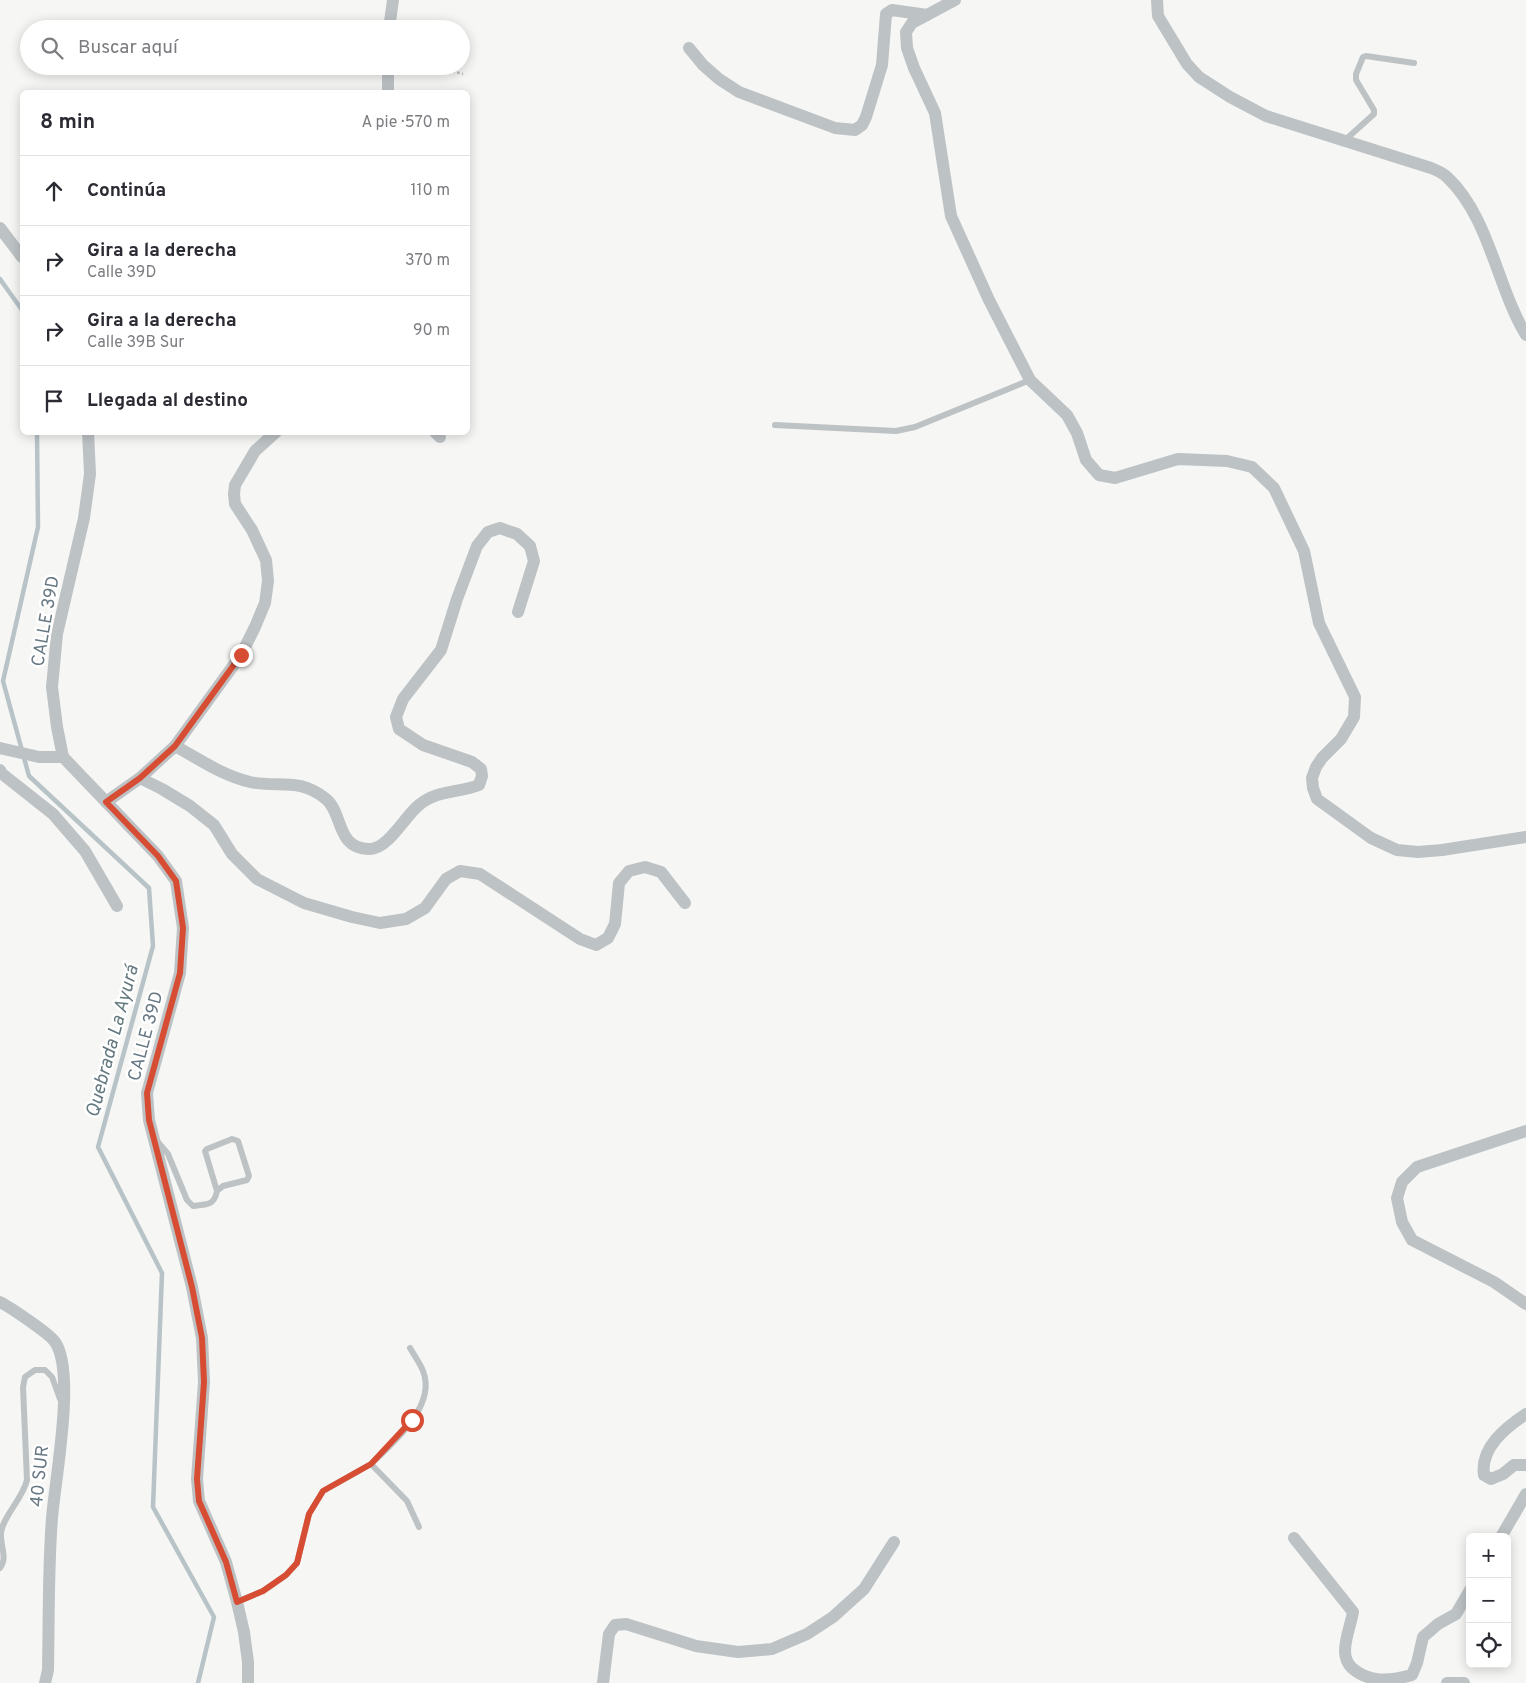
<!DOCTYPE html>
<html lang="es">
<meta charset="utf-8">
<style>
:root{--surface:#fff;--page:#f7f7f7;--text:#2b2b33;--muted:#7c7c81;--line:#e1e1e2}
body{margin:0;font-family:Overpass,sans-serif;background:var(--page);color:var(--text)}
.controls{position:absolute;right:15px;bottom:15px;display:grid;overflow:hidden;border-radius:8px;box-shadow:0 2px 12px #0003}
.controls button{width:45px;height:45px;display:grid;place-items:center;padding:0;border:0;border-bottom:1px solid var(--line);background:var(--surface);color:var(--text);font:25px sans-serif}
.stop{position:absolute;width:15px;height:15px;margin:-11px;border:4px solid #d74d33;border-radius:50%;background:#fff}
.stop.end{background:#d74d33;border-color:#fff;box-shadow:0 1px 5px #0008}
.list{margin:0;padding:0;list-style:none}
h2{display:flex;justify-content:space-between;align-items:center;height:65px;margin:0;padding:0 20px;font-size:21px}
h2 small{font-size:16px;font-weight:400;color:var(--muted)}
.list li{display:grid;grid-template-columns:32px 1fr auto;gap:15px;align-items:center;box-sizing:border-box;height:70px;padding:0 20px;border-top:1px solid var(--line)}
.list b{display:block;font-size:19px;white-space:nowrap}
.list p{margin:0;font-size:16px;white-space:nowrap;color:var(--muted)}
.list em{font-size:16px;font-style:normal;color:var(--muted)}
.icon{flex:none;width:28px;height:28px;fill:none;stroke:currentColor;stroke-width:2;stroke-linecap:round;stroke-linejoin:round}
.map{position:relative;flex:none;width:1526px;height:1683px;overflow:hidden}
.search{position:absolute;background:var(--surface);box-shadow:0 2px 12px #0003;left:20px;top:20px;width:450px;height:55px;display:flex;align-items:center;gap:12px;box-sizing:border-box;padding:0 18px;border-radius:28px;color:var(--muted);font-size:19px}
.panel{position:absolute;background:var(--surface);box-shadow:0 2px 12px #0003;left:20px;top:90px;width:450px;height:345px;border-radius:8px}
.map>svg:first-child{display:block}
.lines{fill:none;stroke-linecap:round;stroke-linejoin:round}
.stream{stroke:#b7c3c7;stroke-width:4.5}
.path{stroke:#b8bbbd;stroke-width:2.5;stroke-dasharray:2.5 2.5;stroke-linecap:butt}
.service{stroke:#bdc2c5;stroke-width:6}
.minor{stroke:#bdc2c5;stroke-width:12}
.route{stroke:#d74d33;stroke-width:6}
.labels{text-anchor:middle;stroke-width:5;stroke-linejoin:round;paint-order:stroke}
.street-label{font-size:18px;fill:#677883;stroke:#fff}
.water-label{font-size:19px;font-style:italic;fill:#63797f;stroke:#fff}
</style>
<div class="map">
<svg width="1526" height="1683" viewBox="0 0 1526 1683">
<rect width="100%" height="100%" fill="#f6f6f4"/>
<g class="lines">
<g class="stream">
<polyline points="0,279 22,310"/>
<polyline points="37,432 38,527 3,681 29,776 149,888 153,946 98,1147 162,1273 153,1507 214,1617 198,1683"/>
</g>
<polyline class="path" points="433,66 463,74"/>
<g class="service">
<polyline points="1344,141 1374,114 1374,110 1356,80 1356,74 1363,57 1366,56 1414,63"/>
<polyline points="775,425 896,431 915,427 1030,380"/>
<path d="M157,1141L168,1154L187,1200L193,1206C207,1204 214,1206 217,1191L223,1186L247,1180L249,1176L238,1141L232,1139L207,1149L205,1151L217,1191"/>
<path d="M371,1464C393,1443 437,1406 423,1371C420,1363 414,1355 410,1348"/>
<path d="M0,1568C8,1557 0,1546 1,1533C2,1518 23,1498 27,1480L23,1387L25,1377L35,1370H45L52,1377L60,1399"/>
<polyline points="237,1602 263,1591 286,1575 297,1563 309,1514 323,1491 371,1464 407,1501 419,1527"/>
</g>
<g class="minor">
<polyline points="955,0 912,23 906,32 907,48 914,68 935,113 951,216 989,300 1030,380 1067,415 1077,433 1086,460 1099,475 1115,478 1178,459 1227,461 1252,467 1274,488 1304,551 1319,623 1355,697 1354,717 1341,739 1322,758 1316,767 1312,778 1313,788 1317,799 1371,838 1397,850 1418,852 1442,850 1526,837"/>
<path d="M1157,0L1158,16L1187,64L1199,77L1230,97L1266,116L1431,168C1436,170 1443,173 1447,177C1489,216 1497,287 1526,335"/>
<polyline points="389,29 393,0"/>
<polyline points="689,48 703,65 719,79 739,92 835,128 855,130 862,125 866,117 882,65 886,14 892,10 927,15"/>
<polyline points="388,92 388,66"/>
<polyline points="0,228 22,257"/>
<polyline points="88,432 90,474 84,518 57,634 52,687 57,727 63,757 158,856 176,881 183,928 180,973 147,1093 149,1120 192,1287 202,1338 204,1382 197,1479 199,1501 226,1562 237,1602 244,1632 248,1662 248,1683"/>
<polyline points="435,432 440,437"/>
<path d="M175,746C199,759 223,776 250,782C279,788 299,777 326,799C343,812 336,850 370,849C388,849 405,816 419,805C436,790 459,793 479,785L482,776L481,769L472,762L423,745L399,729L396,717L403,699L441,650L457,599L477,546L488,532L500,528L517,534L530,546L534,561L518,612"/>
<polyline points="0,748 39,757 63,757"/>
<polyline points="0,770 1,773 53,814 85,851 117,906"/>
<polyline points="140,778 162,789 190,806 214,825 232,854 257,879 304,903 352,917 380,923 406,919 425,908 446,879 460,871 480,874 580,939 596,945 608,938 615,924 619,883 629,871 645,867 661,872 685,903"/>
<polyline points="106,802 140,778 175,746 241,655 255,627 265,603 268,581 266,560 252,530 235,504 234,494 235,485 255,451 276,432"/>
<polyline points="1526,1131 1417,1167 1402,1182 1397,1198 1402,1222 1412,1240 1494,1282 1526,1304"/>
<path d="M0,1302C10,1307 50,1334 55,1342C76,1372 55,1480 52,1518C48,1569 49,1620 48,1670L45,1683"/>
<path d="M1526,1414C1505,1428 1480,1448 1484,1475L1491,1479L1503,1474L1514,1465H1526"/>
<polyline points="1501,1537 1526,1494"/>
<path d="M1294,1538L1353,1612C1351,1624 1345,1638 1345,1651C1345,1658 1347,1663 1352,1668C1369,1683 1390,1681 1412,1675L1417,1663L1423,1637L1438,1624L1456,1614L1470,1590"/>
<polyline points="603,1683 609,1634 615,1625 626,1624 696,1646 738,1652 772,1649 807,1634 833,1617 864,1589 894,1542"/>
<polyline points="1447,1683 1464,1683"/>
</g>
</g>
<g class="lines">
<polyline class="route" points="241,655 175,746 140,778 106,802 158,856 176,881 183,928 180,973 147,1093 149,1120 192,1287 202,1338 204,1382 197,1479 199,1501 226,1562 237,1602 263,1591 286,1575 297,1563 309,1514 323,1491 371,1464 412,1420"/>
</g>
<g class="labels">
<g class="street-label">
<text transform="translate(45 621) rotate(-80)" y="6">CALLE 39D</text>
<text transform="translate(145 1036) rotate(-75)" y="6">CALLE 39D</text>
<text transform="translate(39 1476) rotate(-84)" y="6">40 SUR</text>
</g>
<g class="water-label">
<text transform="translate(111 1041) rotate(-75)" y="7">Quebrada La Ayurá</text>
</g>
</g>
</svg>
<div class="controls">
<button>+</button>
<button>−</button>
<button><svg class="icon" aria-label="locate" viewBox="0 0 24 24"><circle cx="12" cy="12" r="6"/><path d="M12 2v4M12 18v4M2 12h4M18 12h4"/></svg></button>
</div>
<div class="stop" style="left:412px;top:1420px"></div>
<div class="stop end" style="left:241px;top:655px"></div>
<div class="search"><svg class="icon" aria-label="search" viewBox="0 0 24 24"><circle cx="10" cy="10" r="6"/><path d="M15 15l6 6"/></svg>Buscar aquí</div>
<section class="panel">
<h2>8 min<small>A pie · 570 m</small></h2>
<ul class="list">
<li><svg class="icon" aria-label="ahead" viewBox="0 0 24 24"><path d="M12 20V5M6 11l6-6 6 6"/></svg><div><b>Continúa</b></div><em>110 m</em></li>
<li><svg class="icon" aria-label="right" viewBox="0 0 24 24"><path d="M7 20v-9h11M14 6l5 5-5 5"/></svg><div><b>Gira a la derecha</b><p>Calle 39D</p></div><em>370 m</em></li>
<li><svg class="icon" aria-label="right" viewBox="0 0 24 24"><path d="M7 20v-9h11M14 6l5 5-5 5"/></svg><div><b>Gira a la derecha</b><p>Calle 39B Sur</p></div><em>90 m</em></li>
<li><svg class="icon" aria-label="arrive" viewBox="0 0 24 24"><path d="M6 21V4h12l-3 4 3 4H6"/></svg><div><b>Llegada al destino</b></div></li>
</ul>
</section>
</div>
